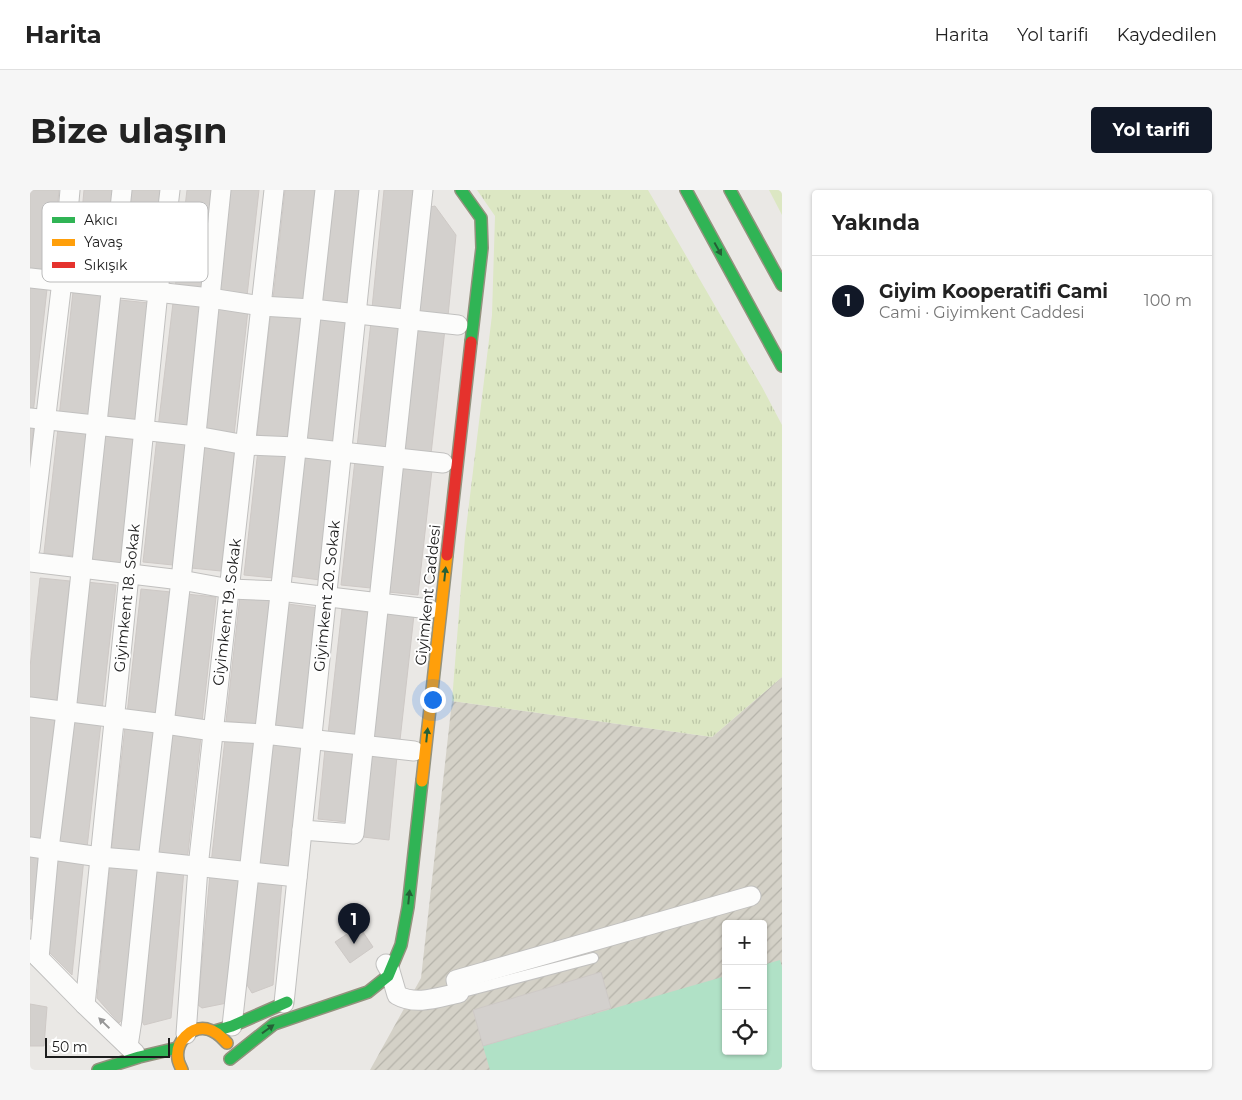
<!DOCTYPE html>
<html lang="tr">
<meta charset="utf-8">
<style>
:root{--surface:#fff;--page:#f6f6f6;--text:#222;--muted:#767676;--line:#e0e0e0;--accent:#111827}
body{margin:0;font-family:Montserrat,sans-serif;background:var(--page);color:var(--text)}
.controls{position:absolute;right:15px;bottom:15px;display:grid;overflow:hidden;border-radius:5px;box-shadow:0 1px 4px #0004}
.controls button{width:45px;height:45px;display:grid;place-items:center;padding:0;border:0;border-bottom:1px solid var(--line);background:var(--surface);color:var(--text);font:25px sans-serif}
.scale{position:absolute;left:15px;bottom:12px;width:125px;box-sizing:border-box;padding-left:5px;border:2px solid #1c1c1c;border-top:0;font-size:14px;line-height:18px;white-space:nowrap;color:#1c1c1c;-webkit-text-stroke:4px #fff;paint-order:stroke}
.you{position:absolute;left:402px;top:509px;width:18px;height:18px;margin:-12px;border:4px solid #fff;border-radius:50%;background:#1a73e8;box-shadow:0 0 0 8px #1a73e833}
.badge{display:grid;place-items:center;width:32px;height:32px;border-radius:50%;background:var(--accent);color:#fff;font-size:16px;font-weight:700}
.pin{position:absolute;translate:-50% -41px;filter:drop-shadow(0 1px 2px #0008)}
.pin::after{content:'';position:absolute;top:26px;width:18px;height:15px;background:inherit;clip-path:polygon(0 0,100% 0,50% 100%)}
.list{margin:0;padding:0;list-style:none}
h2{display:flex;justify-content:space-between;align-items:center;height:65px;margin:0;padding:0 20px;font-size:21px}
h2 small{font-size:16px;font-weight:400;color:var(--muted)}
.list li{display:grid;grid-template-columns:32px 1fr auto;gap:15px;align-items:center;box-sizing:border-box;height:90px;padding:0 20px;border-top:1px solid var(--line)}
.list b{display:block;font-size:19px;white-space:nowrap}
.list p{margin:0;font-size:16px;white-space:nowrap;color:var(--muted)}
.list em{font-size:16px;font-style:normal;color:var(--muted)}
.icon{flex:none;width:28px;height:28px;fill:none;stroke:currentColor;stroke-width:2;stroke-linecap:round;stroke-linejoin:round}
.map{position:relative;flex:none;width:752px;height:880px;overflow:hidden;border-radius:5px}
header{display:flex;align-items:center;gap:30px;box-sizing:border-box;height:70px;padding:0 25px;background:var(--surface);border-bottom:1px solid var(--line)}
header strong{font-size:24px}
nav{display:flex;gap:28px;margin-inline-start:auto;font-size:18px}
.intro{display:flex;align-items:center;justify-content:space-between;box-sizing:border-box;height:120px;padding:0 30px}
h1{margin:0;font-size:35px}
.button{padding:12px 22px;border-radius:5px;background:var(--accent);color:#fff;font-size:18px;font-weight:700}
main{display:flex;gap:30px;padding:0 30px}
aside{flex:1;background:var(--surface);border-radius:5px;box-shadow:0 1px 4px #0004}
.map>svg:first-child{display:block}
.construction{fill:url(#construction-furrows);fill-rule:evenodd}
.grass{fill:url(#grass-tufts)}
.pitch{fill:#b0e1c6}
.building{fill:#d3d0cd;stroke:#cec9c6}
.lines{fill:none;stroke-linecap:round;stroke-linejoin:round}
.lane-casing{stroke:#c1c0bf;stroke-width:12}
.street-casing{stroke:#c1c0bf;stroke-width:21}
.fast-casing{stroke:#94927e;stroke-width:14}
.slow-casing{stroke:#94927e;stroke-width:14}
.jam-casing{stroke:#94927e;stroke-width:14}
.lane{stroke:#fcfcfb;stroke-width:10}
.street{stroke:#fcfcfb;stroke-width:19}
.fast{stroke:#30b455;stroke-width:11}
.slow{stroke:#ff9f0a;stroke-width:11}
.jam{stroke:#e5322d;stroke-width:11}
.oneway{fill:#256036}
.oneway2{fill:#979797}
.labels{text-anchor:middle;stroke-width:4;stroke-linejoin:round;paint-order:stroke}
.street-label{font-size:15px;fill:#1c1c1c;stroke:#fff}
.key{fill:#fff;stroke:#bbb;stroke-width:1}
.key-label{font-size:14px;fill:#1c1c1c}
</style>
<header>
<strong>Harita</strong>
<nav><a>Harita</a><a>Yol tarifi</a><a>Kaydedilen</a></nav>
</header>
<div class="intro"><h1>Bize ulaşın</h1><a class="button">Yol tarifi</a></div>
<main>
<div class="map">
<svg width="752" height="880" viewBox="0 0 752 880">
<defs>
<pattern id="construction-furrows" width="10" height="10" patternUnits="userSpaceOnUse" patternTransform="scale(1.25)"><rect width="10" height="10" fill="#d4d1c7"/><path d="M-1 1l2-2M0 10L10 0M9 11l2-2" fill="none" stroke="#b5b3aa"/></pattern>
<pattern id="grass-tufts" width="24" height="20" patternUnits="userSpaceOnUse" patternTransform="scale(1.25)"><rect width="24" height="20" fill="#dce7c3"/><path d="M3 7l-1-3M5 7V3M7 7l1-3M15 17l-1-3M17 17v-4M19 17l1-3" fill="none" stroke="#bcc6a7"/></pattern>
</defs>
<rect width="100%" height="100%" fill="#eae8e5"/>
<path class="construction" d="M752,487V880H340L391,788L422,511L682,547ZM696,734H733V861H696Z"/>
<g class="grass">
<polygon points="447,0 618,0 732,197 752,235 752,487 682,547 422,511 435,347 462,125 465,26"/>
<polygon points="739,0 752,0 752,25"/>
</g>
<polygon class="pitch" points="750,770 752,777 752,880 460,880 453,856 696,786 696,861 733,861 733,775"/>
<g class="building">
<polygon points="0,0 29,0 21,85 0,83"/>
<polygon points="54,0 85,0 76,91 46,88"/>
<polygon points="100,0 131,0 119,99 90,96"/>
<polygon points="157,0 187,0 175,102 145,99"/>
<polygon points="198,0 229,0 217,106 187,102"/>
<polygon points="255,0 286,0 273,113 243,109"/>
<polygon points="300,0 330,0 317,115 287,112"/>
<polygon points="354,0 384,0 373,120 342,118"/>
<polygon points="405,16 426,45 418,126 389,123 400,17"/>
<polygon points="0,97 17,99 3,224 0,224"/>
<polygon points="43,102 73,105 59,230 29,227"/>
<polygon points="90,110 119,113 105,238 75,235"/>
<polygon points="143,113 172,116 158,241 128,238"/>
<polygon points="188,116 218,120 204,245 174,241"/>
<polygon points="241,120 271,124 257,249 227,245"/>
<polygon points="288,125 318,129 304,253 274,250"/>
<polygon points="341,132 371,135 357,260 327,257"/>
<polygon points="385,136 415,139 401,264 371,261"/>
<polygon points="0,235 4,235 0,273"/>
<polygon points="28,238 58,242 44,366 14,363"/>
<polygon points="75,246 105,250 91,375 61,371"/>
<polygon points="127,247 157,250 143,375 113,372"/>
<polygon points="175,253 205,256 191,381 161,378"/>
<polygon points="228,260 258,263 244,388 214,385"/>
<polygon points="274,262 304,265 290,390 260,386"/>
<polygon points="325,270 355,273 341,398 311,395"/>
<polygon points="372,277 402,280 388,405 358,402"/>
<polygon points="10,388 40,391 26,516 0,513 0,477"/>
<polygon points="56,392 86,395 72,520 42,517"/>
<polygon points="111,399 141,402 127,527 97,524"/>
<polygon points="156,404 186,407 172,532 142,529"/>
<polygon points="210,406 240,409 226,534 196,531"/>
<polygon points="258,414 288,418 274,543 244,539"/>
<polygon points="312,419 342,423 328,548 298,544"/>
<polygon points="354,422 384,425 370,550 340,547"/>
<polygon points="0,524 25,527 11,652 0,651"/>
<polygon points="42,530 71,533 57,658 27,655"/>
<polygon points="95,537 125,541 111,665 81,662"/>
<polygon points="141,544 171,547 157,672 127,669"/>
<polygon points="195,549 225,553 211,678 181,674"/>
<polygon points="242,553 272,557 258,682 228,678"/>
<polygon points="295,559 323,562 316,632 288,629"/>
<polygon points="341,563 367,566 359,650 333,647"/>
<polygon points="0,662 10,663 4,729 0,729"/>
<polygon points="25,665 54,668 42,785 17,760"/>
<polygon points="80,672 111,674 96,826 89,833 67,808"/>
<polygon points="127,677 154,680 141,828 114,835 112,831"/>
<polygon points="180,684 209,687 197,813 172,818 168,815"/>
<polygon points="226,689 252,692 243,795 222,803 217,795"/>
<polygon points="329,736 343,757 320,773 305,752"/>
<polygon points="571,782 581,818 453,856 443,820"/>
<polygon points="0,814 17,817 14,856 0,856"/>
</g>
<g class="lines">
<g class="lane-casing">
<polyline id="lane" points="429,803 563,768"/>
</g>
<g class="street-casing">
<g id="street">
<polyline points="0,88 180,108 231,116 282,119 428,135"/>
<polyline points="0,228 166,246 216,255 266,257 413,273"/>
<polyline points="0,359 32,91 40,0"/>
<polyline points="0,372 151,390 200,399 250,401 399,419"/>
<polyline points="0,517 135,534 183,541 234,544 384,561"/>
<polyline points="272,640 324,644 393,0"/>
<polyline points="0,657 70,667 118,671 267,687"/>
<polyline points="0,759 55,815 105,863"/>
<polyline points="9,768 19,659 36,522 92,0"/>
<path d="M356,774L360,781L367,805C386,816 409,807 429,803L426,790L721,706"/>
<polyline points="254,813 339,0"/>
<polyline points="55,815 128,102 140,0"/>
<polyline points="202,836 295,0"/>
<polyline points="156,844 168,677 244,0"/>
<polyline points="98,856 102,830 118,671 151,390 191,0"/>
</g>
</g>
<g class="fast-casing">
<g id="fast">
<polyline points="431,0 451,28 452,58 441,152"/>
<polyline points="656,0 752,176"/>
<polyline points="700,0 752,95"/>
<polyline points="185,841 202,836 257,812"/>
<polyline points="200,869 244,834 338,802 358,786 371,755 378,717 392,591"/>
<polyline points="68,880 109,867 147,858"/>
</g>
</g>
<g class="slow-casing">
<g id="slow">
<polyline points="392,591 417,365"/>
<path d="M152,880C151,877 148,872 148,869C145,852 161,836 177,839C186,841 191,847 197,853"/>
</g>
</g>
<g class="jam-casing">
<polyline id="jam" points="417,365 441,152"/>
</g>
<use href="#lane" class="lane"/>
<use href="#street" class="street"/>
<use href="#fast" class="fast"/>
<use href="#slow" class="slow"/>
<use href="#jam" class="jam"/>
</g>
<defs><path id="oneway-solid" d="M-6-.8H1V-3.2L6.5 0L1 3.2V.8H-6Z" transform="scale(1.25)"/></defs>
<g class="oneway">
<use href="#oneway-solid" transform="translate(688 59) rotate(61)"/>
<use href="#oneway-solid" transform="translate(415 384) rotate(-84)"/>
<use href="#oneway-solid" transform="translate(397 545) rotate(-84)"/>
<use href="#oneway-solid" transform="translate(379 707) rotate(-84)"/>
<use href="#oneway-solid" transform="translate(238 839) rotate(-36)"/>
</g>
<use class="oneway2" href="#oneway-solid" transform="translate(74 833) rotate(-136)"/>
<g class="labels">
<g class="street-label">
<text transform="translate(398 405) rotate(-84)" y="5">Giyimkent Caddesi</text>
<text transform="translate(297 406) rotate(-84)" y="5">Giyimkent 20. Sokak</text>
<text transform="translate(97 408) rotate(-84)" y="5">Giyimkent 18. Sokak</text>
<text transform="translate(197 422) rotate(-83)" y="5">Giyimkent 19. Sokak</text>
</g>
</g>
<rect x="12" y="12" width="166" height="80" rx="8" class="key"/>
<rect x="22" y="27" width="23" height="6" fill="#30b455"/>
<rect x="22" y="49" width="23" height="7" fill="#ff9f0a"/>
<rect x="22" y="72" width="23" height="6" fill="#e5322d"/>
<g class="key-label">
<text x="54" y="35">Akıcı</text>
<text x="54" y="57">Yavaş</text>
<text x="54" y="80">Sıkışık</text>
</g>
</svg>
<div class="controls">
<button>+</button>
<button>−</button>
<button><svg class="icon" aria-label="locate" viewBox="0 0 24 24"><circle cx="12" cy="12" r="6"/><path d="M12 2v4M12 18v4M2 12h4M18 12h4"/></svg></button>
</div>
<div class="scale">50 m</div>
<div class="you"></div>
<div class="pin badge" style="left:324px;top:754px">1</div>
</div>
<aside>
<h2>Yakında<small></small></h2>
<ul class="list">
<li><span class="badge">1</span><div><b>Giyim Kooperatifi Cami</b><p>Cami · Giyimkent Caddesi</p></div><em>100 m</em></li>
</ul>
</aside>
</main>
